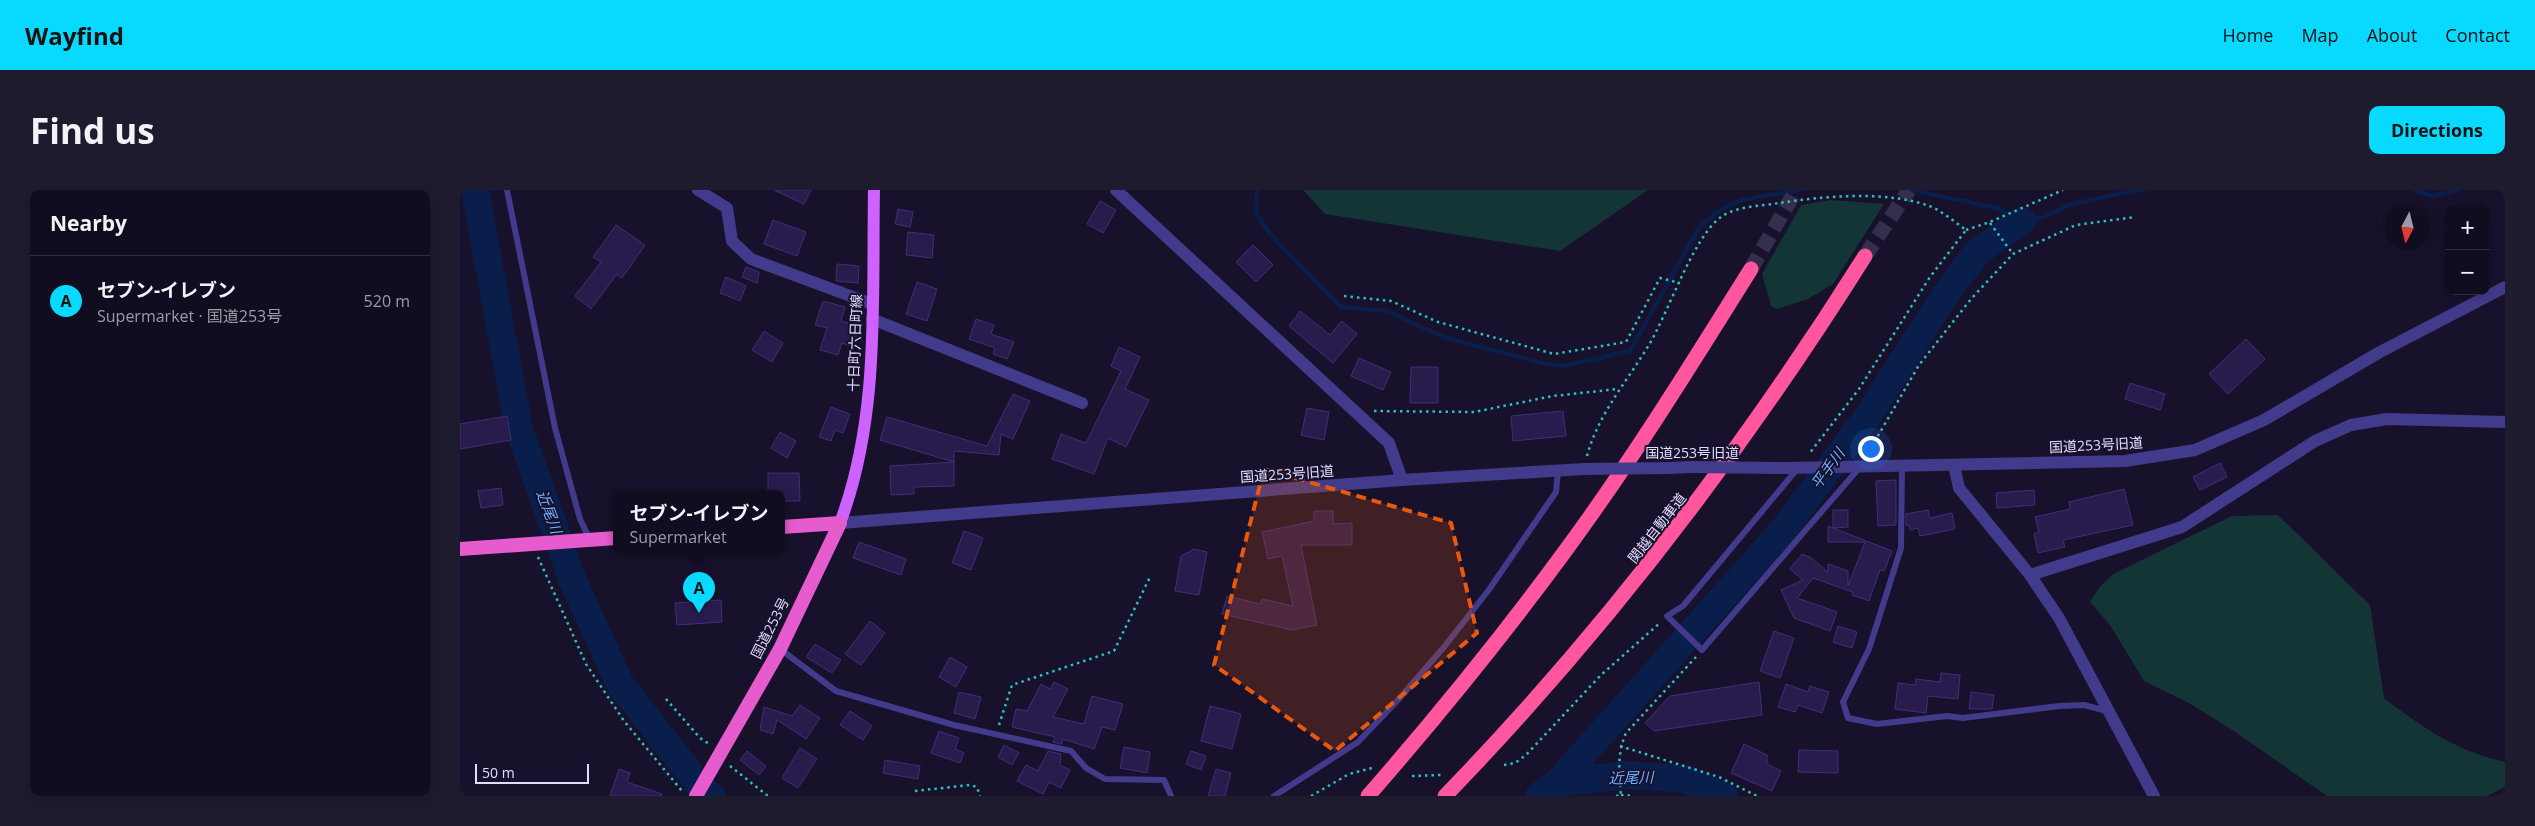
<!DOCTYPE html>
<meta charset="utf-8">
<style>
:root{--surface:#110d21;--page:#1e1b2e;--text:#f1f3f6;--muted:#9c9ca5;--line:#302d3f;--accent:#07d9ff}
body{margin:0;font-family:"Open Sans","Noto Sans JP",sans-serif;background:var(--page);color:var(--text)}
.controls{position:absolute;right:15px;top:15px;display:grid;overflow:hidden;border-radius:10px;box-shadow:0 2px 12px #0003}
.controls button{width:45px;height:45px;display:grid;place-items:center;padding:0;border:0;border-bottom:1px solid var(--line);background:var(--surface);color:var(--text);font:25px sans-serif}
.compass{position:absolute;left:1925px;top:15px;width:45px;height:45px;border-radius:50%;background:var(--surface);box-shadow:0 2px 12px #0003;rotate:187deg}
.scale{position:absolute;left:15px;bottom:12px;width:114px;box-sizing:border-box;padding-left:5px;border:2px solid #e1dbff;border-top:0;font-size:14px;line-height:18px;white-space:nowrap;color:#e1dbff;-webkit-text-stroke:4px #17112c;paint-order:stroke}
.you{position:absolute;left:1410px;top:258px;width:18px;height:18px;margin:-12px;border:4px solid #fff;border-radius:50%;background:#1a73e8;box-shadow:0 0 0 8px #1a73e833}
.badge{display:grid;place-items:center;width:32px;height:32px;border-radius:50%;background:var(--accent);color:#111;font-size:16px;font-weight:700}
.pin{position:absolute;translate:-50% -41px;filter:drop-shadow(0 1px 2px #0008)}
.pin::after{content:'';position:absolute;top:26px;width:18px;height:15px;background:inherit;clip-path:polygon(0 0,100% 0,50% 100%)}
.popup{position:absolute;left:153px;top:300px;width:172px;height:65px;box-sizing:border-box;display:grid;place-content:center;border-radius:10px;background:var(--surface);filter:drop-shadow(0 1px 4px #0005);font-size:16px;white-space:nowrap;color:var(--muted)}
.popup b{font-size:19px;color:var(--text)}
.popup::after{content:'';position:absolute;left:50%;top:100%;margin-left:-10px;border:10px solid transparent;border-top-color:var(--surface)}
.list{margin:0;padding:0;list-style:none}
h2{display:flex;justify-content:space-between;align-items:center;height:65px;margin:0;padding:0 20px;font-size:21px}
h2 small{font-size:16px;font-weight:400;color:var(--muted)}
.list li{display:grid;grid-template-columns:32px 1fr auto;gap:15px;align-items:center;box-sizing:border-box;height:90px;padding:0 20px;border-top:1px solid var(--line)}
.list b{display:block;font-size:19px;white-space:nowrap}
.list p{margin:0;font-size:16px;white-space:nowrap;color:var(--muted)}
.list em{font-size:16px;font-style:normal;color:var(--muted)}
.map{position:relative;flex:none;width:2045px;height:606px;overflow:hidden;border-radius:10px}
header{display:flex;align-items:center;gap:30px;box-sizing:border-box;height:70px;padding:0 25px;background:var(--accent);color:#111}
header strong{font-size:24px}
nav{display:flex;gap:28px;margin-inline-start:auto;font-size:18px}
.intro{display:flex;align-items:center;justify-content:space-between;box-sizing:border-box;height:120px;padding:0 30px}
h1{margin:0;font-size:35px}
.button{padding:12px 22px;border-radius:10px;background:var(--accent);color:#111;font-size:18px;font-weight:700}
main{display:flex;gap:30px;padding:0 30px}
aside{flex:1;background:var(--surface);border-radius:10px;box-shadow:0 2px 12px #0003}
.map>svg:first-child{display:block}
.green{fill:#133536}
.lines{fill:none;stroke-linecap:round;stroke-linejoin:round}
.stream{stroke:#0a1e4b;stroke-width:4.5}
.river{stroke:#0a1e4b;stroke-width:28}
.building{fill:#291c4d;stroke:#412e79}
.motorway-tunnel{stroke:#352f4c;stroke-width:15;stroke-dasharray:15 8;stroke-linecap:butt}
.path{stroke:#2ec0bf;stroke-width:2.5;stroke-dasharray:2.5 4;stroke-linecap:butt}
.service{stroke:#423b8b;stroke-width:6}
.minor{stroke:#423b8b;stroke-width:12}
.tertiary{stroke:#423b8b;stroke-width:12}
.primary{stroke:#cd62ff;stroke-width:12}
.trunk{stroke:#e65cce;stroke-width:14}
.motorway{stroke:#ff569e;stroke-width:15}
.tertiary-bridge{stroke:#423b8b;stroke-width:12}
.marked{fill:#e8590c;fill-opacity:0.2;stroke:#e8590c;stroke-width:4;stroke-dasharray:10 6;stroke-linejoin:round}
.labels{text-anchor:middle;stroke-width:4;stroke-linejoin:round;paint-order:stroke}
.street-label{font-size:14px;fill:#e1dbff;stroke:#17112c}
.water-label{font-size:15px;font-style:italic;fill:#69b1ff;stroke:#17112c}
</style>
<header>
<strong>Wayfind</strong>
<nav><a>Home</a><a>Map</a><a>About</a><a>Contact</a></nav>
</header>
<div class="intro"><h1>Find us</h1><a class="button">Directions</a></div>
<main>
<aside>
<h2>Nearby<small></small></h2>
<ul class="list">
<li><span class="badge">A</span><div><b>セブン-イレブン</b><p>Supermarket · 国道253号</p></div><em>520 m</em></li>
</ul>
</aside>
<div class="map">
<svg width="2045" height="606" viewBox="0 0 2045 606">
<rect width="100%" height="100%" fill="#17112c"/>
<g class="green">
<polygon points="843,0 1188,0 1100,61 865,24"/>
<polygon points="1371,10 1424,14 1373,94 1348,109 1317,119 1311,116 1302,84 1341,15"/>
<path d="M1818,325L1910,415L1924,508C1963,538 1996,561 2045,572V597L2027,606H1867L1771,539L1727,512L1684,491L1650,435L1630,412L1639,398L1653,384L1772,326Z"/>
</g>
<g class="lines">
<g class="stream">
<path d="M797,0L796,23L810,44L881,117L927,121L983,147L1082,173L1103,176L1170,161L1238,39C1269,5 1297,8 1340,0"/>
<polyline points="1450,0 1537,18 1562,31 1580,28 1609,15 1666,2 1684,0"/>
<polyline points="1954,0 1973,6 1997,0"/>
</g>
<g class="river">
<polyline points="15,0 59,239 113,391 160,494 244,601 252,606"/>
<polyline points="1097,593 1324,339 1405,230 1484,107 1517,62 1562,31"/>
<polyline points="1079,606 1097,593 1167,585 1224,589 1264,606"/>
</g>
</g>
<g class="building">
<polygon points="314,0 351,0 344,14"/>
<polygon points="640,11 656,20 643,43 627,34"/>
<polygon points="438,19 453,22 450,37 435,34"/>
<polygon points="313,30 346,42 337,66 304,54"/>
<polygon points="156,35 185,55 162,88 157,84 131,119 115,106 141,72 133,67"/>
<polygon points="448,42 474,45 472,68 446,65"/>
<polygon points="793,55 813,75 796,92 776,72"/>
<polygon points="377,74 399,76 398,93 376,91"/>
<polygon points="286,77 299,82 297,93 282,87"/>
<polygon points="266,87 286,96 280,111 260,103"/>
<polygon points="457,92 477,99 467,131 446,124"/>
<polygon points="363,111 385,117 381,131 399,136 393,157 382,153 378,165 360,160 367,138 355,135"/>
<polygon points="840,121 870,145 882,131 897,144 873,173 829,136"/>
<polygon points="516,129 534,135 531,144 554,152 547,169 533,164 535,158 509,149"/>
<polygon points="304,141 323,153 312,172 292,160"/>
<polygon points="1786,149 1805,169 1768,204 1749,184"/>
<polygon points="659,157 680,167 665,199 689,210 666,257 648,248 634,284 592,269 601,244 626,253 661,181 651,176"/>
<polygon points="899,168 931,182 923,200 891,186"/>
<polygon points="951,177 978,177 978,213 950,213"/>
<polygon points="1670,193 1705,204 1700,220 1665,209"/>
<polygon points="553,204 570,211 553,249 541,244 539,265 494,261 494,296 454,297 454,304 431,305 430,276 494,272 420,250 427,227 527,256"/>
<polygon points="371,217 390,224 383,243 375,240 371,251 359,247"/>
<polygon points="847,218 869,222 864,250 841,245"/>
<polygon points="1103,221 1106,246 1053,251 1051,226"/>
<polygon points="47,226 51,250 0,259 0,234"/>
<polygon points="320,242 336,251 327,268 311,258"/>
<polygon points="1760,273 1767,287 1740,300 1733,287"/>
<polygon points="308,283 339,283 340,311 322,311 322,304 308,304"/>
<polygon points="1436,290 1436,335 1418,336 1416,291"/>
<polygon points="41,298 43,315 21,318 18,301"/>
<polygon points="1664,299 1673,335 1603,350 1605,357 1578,363 1574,344 1579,342 1575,327 1610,319 1609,312"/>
<polygon points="1574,300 1575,315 1537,318 1536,303"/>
<polygon points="1373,320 1388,320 1388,337 1373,338"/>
<polygon points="1468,320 1470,328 1492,323 1495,339 1460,346 1458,338 1450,340 1449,335 1446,335 1446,324"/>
<polygon points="854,321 873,321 873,334 892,333 892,355 841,355 857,435 832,440 762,424 767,406 800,414 802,409 833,416 822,366 808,369 802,342 854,331"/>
<polygon points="1368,336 1432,361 1424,381 1420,380 1409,411 1392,405 1393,402 1353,388 1337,408 1377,422 1370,441 1334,428 1321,400 1343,390 1330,379 1342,364 1350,367 1368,382 1368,374 1388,381 1388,396 1405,352 1368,352"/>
<polygon points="504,341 523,348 511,380 492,373"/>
<polygon points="399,352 446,369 441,385 393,368"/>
<polygon points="734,359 747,362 739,405 715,401 721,366"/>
<polygon points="261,410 262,432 217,435 215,413"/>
<polygon points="410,431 425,443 401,475 385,464"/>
<polygon points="1378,436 1397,442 1392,458 1373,452"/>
<polygon points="1314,441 1334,448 1320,488 1300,481"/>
<polygon points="355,454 381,470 372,483 346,467"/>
<polygon points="490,467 507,477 496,497 479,487"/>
<polygon points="1481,483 1500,485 1498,509 1468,506 1466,523 1435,519 1438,493 1455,495 1456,489 1480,492"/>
<polygon points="594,492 608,499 593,527 624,534 632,506 663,514 655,540 642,537 634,559 603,549 602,554 593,552 595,547 552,537 556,519 567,521 581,494 590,499"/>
<polygon points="1299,492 1302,525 1194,541 1185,533 1210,506"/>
<polygon points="1326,494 1348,502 1350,496 1369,502 1362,523 1338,515 1335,522 1318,517"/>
<polygon points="499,502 521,507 515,529 494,523"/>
<polygon points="1511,502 1534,505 1532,519 1509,519"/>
<polygon points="340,515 360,528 346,549 317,530 313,544 300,540 304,517 332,526"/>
<polygon points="750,516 781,524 772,559 741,551"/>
<polygon points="390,521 412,536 403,550 380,535"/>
<polygon points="479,541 499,548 495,559 504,563 500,573 471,563"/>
<polygon points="1284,554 1307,565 1307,574 1321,581 1312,601 1271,583"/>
<polygon points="544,555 559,563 552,575 538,567"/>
<polygon points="664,557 690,562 687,583 660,578"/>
<polygon points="340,558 357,569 338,598 322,588"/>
<polygon points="1339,560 1378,561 1378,583 1338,582"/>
<polygon points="287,561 306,576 299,585 280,570"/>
<polygon points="588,561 601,564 600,575 610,580 601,598 589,592 583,604 557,591 566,575 578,581"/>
<polygon points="731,561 746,566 741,580 726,574"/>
<polygon points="425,570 460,576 458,589 423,583"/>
<polygon points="159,579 170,583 167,592 202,604 201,606 150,606"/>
<polygon points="756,579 771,583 765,606 748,606"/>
</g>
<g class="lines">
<g class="motorway-tunnel">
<polyline points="1405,66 1449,0"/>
<polyline points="1291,79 1336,0"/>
</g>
<g class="path">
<polyline points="1530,33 1553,64"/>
<polyline points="1506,40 1530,32 1603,0"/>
<polyline points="884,106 931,111 978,132 1094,164 1166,152 1200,88 1220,93"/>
<polyline points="914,221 1014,222 1093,206 1158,199"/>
<polyline points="1408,263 1459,175 1511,109 1553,64 1616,35 1675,27"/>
<path d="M1127,266C1138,225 1165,194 1187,158C1208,125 1232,48 1261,27C1276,16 1302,16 1319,13C1366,6 1428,0 1472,17C1484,23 1495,32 1506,40L1470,87L1399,199L1349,264"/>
<polyline points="78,367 126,474 164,531 222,601"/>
<polyline points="206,509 240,548 249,554"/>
<polyline points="539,535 552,495 654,461 690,387"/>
<polyline points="1160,556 1259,587 1297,606"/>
<polyline points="1044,575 1055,573 1066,565 1141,485 1201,432"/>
<polyline points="270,576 308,606"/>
<polyline points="952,586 981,585"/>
<polyline points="455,601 510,595 517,597 520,606"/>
<polyline points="1161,605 1173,606"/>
<polyline points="851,606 889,584 912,578"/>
<path d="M1156,606L1161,605C1159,583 1157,563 1166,543L1236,467"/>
</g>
<g class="service">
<polyline points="47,0 95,238 120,329 130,350"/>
<polyline points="1442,276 1441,358 1409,459 1383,512 1388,528 1417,534 1487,526 1503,528 1599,516 1624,515 1647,521"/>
<polyline points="1338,278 1223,416 1207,426 1242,460 1400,277"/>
<polyline points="320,459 376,501 494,535 611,561 626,578 645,589 704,590 711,606"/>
<polyline points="814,606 898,552 939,509 984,457 1028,401 1096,302 1098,281"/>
</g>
<g class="minor">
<polyline points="238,0 267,18 272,51 291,69 412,114"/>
<polyline points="656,0 929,253 942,290"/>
<polyline points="412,129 622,213"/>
<polyline points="1570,385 1722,337 1855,251 1891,235 1927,229 2045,232"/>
</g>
<g class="tertiary">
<polyline points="1494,275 1499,298 1570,385 1599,428 1694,606"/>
<polyline points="1210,278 1231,277"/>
<polyline points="1327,278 1665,271 1735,260 1804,230 1920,162 2045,97"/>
<polyline points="380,333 942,290 1124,279"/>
</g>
<path class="primary" d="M380,333C420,227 412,112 414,0"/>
<g class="trunk">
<polyline points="0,359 156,348"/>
<polyline points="236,606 320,459 380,333 322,337"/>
</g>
<g class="motorway">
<path d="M908,606C976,528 1042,447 1103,364C1171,272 1231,175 1291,79"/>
<path d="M985,606C1145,441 1283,260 1405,66"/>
</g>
<g class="tertiary-bridge">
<polyline points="1231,277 1327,278"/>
<polyline points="1124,279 1210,278"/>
</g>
</g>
<path class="marked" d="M804,279L991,333L1017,443L875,561L754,475Z"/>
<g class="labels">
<g class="street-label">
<text transform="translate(395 153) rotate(-88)" y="5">十日町六日町線</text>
<text transform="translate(1636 255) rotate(-3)" y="5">国道253号旧道</text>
<text x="1232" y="268">国道253号旧道</text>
<text transform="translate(827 284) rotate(-4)" y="5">国道253号旧道</text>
<text transform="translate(1197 338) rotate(-52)" y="5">関越自動車道</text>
<text transform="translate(310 438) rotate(-63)" y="5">国道253号</text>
</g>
<g class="water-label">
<text transform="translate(1368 279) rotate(-54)" y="5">平手川</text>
<text transform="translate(89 322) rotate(70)" y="5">近尾川</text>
<text transform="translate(1171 588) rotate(-1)" y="5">近尾川</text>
</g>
</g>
</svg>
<div class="controls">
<button>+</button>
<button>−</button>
</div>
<svg class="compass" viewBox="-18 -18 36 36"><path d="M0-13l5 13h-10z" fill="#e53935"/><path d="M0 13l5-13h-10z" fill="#9c9ca5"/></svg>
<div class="scale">50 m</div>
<div class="you"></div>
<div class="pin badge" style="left:239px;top:423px">A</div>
<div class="popup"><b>セブン-イレブン</b>Supermarket</div>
</div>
</main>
